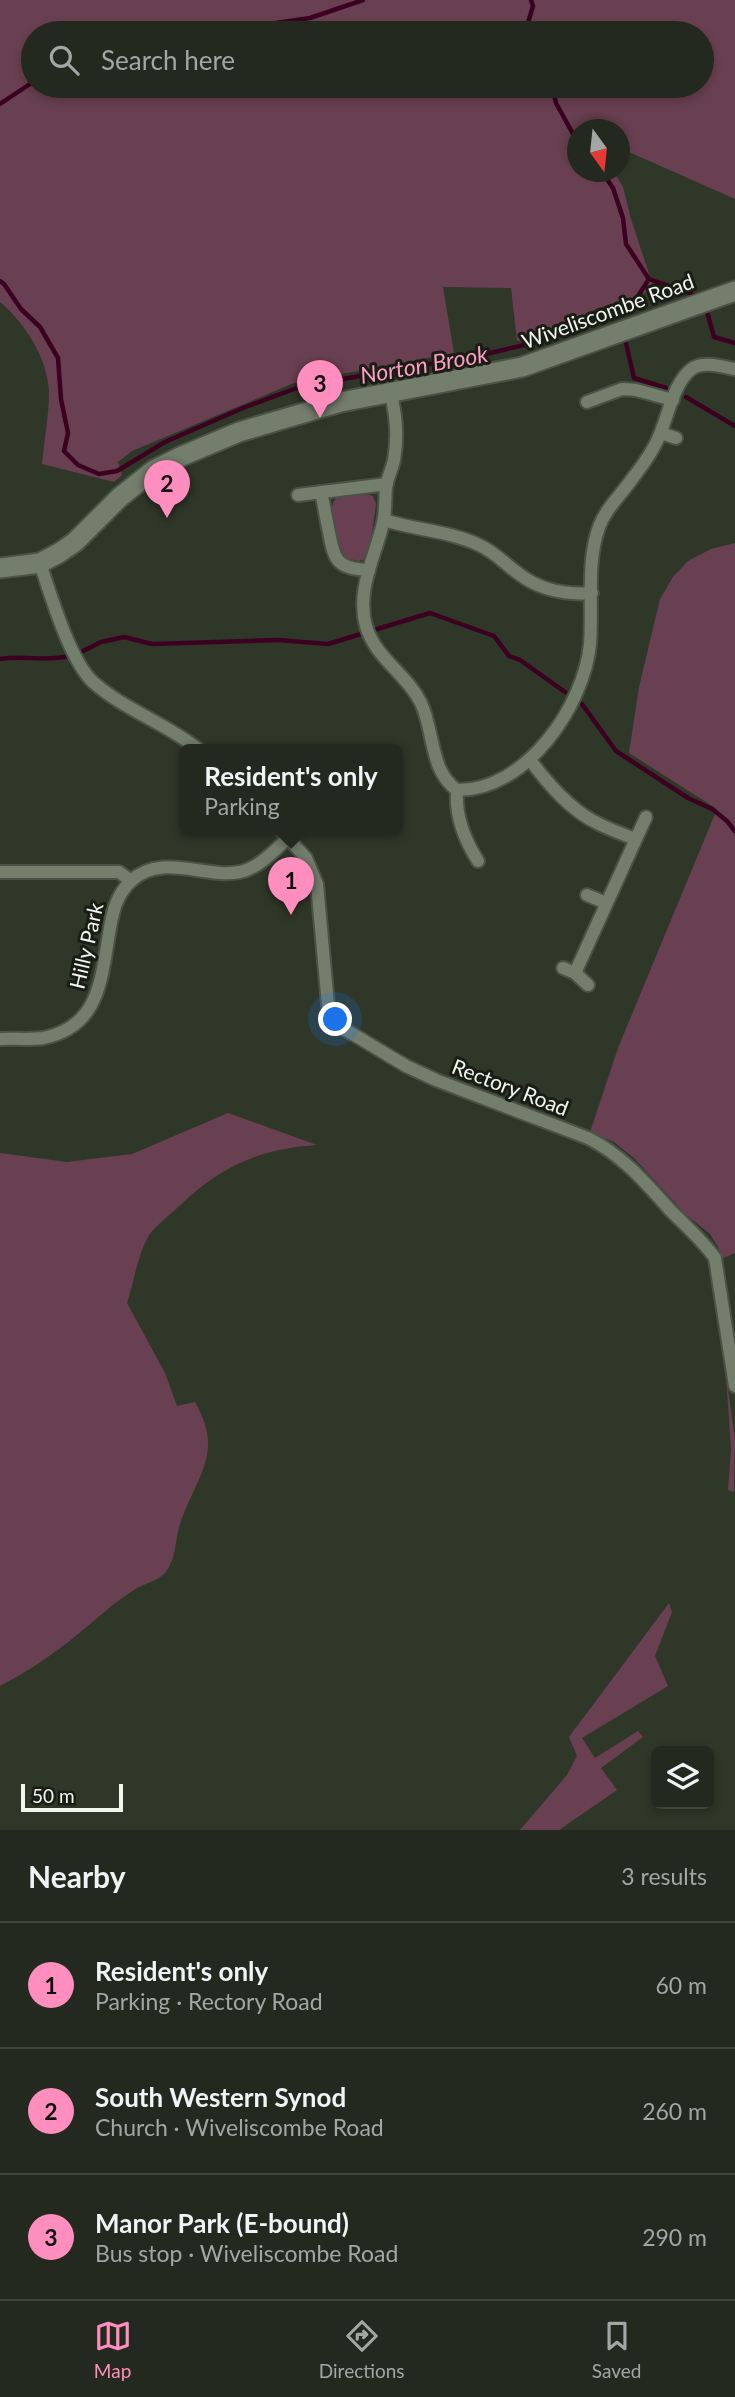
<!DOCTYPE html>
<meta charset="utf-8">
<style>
:root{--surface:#23291e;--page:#2b3127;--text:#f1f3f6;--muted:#a3a6a4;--line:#40453c;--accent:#fe8ebd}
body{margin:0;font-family:Lato,sans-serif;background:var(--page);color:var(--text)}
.controls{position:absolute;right:21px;bottom:21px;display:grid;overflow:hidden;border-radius:10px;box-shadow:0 4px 10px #0003}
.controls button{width:63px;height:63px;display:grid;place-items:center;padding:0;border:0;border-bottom:2px solid var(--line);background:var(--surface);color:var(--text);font:35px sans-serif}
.compass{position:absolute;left:567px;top:119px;width:63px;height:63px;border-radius:50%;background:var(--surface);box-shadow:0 4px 10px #0003;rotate:165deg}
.scale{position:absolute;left:21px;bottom:18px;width:102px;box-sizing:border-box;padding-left:7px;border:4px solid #f1f7ed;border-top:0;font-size:19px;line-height:24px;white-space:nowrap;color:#f1f7ed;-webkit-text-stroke:5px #191d16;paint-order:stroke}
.you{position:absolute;left:336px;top:1020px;width:24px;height:24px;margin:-18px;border:5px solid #fff;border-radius:50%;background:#1a73e8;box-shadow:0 0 0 10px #1a73e833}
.badge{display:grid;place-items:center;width:46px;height:46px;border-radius:50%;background:var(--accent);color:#111;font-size:23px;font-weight:700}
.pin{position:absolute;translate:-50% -58px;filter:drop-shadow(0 2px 4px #0008)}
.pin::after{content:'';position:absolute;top:37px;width:24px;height:21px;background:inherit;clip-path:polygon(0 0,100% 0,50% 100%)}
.popup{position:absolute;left:179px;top:744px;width:224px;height:91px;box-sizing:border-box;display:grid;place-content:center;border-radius:10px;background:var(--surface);filter:drop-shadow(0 2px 5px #0005);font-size:23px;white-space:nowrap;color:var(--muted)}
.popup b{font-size:26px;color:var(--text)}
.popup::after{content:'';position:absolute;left:50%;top:100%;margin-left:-14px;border:14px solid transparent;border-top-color:var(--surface)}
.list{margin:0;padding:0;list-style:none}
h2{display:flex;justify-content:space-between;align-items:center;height:91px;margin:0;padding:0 28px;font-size:30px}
h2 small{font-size:23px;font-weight:400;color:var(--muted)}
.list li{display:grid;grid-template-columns:46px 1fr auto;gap:21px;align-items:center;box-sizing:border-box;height:126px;padding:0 28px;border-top:2px solid var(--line)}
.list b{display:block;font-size:26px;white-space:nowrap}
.list p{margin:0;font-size:23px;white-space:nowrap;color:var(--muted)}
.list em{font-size:23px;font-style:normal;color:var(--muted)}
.icon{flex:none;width:38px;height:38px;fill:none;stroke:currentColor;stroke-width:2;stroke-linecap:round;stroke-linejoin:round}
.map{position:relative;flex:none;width:735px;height:1830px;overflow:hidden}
.search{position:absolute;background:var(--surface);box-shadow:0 4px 10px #0003;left:21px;right:21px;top:21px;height:77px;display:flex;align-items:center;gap:18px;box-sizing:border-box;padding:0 24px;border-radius:38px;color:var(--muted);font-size:26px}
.sheet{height:469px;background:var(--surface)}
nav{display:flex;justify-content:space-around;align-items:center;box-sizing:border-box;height:98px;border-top:2px solid var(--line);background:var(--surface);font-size:19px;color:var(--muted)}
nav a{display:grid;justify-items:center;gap:4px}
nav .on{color:var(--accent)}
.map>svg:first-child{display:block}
.green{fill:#694051;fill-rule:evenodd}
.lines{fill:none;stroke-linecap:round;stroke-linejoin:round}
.stream{stroke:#3c0121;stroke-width:4.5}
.minor-casing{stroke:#4b5246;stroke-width:16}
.secondary-casing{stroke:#4b5246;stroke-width:23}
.minor{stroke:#747e6d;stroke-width:12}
.secondary{stroke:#747e6d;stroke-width:19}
.labels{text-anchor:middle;stroke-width:6;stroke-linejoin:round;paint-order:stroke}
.street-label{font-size:21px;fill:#f1f7ed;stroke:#191d16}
.water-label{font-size:23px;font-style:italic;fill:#ff9dc5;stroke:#191d16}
</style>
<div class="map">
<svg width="735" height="1830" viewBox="0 0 735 1830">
<rect width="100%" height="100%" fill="#2f3728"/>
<g class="green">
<path d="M0,0H735V199L620,148V130H578V172H614L623,187L631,219L654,289L616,304L598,308L549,332L517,341L511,288L443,287L454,353L294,383L132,451L118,462L122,475L114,482L42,464C44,440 49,416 49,392C48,359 25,323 0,302ZM702,33V86H33V33Z"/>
<path d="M359,492L373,496L376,504L369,554L365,559L359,561L344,558L340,552C336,538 322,502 342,494C347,493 354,493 359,492Z"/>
<polygon points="735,543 735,1253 721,1259 718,1247 710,1234 684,1213 635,1159 614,1142 590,1132 618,1048 717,809 629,753 639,687 660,599 673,577 688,561 711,549"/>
<path d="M228,1113L317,1145C256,1149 218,1168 175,1210C166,1218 154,1227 148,1237C137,1257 134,1282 127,1303L165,1373L177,1406L195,1402C224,1452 198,1474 181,1521C175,1537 177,1557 166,1572C160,1580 143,1584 134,1590C107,1607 84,1631 59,1649C40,1663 21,1675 0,1686V1153L67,1162L132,1154Z"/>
<polygon points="726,1376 735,1439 734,1492 728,1490 731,1449"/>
<polygon points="669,1603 672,1612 655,1656 668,1686 582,1738 595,1758 638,1731 643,1737 601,1768 617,1790 559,1830 520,1830 567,1775 577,1756 569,1737"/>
</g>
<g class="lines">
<g class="stream">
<polyline points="208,33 310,18 363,0"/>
<polyline points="525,33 533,6 531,0"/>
<polyline points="552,86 556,103 578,143"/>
<polyline points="0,104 33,82"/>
<polyline points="602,172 613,188 623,218 626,244 649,279"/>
<polyline points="0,281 4,284 21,309 40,327 58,358 61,399 68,433 64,451 78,465 99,474 117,471 165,442 243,408 302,386 477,356 533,343 575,327 597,314 616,314 629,310 649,279 700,297"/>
<polyline points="706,308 714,337 735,343"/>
<polyline points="625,339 634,378 666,388"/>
<polyline points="686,397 735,426"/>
<polyline points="81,652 101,642 124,637 152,644 278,640 328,644 430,613 494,636 509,656 520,660 565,692"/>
<path d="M0,659C23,655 47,662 69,656"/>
<polyline points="582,704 616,751 688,798 712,809 727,821 735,831"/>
</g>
<g class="minor-casing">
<g id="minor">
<path d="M390,391C396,413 398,438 394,460C392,469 388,477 386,486C385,498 386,511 383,523C375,557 356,590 366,626C375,658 407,674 421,703C434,730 430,772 457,790C455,816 464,839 478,861"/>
<polyline points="587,402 622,389 636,390 673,400"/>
<polyline points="661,433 676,438"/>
<path d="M321,492C324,505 326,519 329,532C334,560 337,569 369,570"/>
<polyline points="298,495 387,484"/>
<path d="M384,520C415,530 450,531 479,545C495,552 505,564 519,574C540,590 565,595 592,593"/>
<path d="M40,563C50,593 70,661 93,682C123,709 165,723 198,749"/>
<path d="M530,760C548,784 571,811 599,824C611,830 623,834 635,839"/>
<path d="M457,790C526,791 584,706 590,644C593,606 586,563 599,527C606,508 621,495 632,479C643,465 654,450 660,434C669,413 674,381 693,368C705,361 723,367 735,369"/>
<path d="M280,829L306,858L317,884L328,1005L333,1016L346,1030L406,1066L436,1080L588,1138C622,1155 645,1182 670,1210C686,1226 702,1240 715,1258L735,1386"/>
<polyline points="0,872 119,872 131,881"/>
<polyline points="587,895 606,903"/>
<polyline points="563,968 575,973 588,985"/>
<polyline points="575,973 646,817"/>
<path d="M0,1039C14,1038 29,1040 43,1038C99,1027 101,980 109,934C112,914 116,895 131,881C162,852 205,879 240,872C259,868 275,850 288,838"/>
</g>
</g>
<g class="secondary-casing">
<polyline id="secondary" points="0,568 40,563 59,553 75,542 120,497 154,470 182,456 239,432 341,402 522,367 735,291"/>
</g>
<use href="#minor" class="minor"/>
<use href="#secondary" class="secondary"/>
</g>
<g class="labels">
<g class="street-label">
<text transform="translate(608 312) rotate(-20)" y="7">Wiveliscombe Road</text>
<text transform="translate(87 946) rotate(-77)" y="7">Hilly Park</text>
<text transform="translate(510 1088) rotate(21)" y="7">Rectory Road</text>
</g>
<g class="water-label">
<text transform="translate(424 365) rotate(-10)" y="8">Norton Brook</text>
</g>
</g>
</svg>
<div class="controls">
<button><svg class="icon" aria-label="layers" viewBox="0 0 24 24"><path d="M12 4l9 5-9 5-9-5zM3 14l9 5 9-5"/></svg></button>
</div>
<svg class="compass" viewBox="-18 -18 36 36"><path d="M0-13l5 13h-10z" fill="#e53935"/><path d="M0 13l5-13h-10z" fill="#a3a6a4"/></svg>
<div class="scale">50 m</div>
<div class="you"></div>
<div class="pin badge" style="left:291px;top:915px">1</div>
<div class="popup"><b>Resident's only</b>Parking</div>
<div class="pin badge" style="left:167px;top:518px">2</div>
<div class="pin badge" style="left:320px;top:418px">3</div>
<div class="search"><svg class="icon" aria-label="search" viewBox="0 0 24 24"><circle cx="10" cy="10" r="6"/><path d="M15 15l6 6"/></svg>Search here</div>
</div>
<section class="sheet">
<h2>Nearby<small>3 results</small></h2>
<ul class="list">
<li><span class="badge">1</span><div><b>Resident's only</b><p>Parking · Rectory Road</p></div><em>60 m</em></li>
<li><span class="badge">2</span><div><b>South Western Synod</b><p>Church · Wiveliscombe Road</p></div><em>260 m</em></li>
<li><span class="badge">3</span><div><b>Manor Park (E-bound)</b><p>Bus stop · Wiveliscombe Road</p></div><em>290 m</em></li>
</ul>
</section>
<nav>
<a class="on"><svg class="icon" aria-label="map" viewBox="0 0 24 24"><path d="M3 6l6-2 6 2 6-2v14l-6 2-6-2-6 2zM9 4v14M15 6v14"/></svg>Map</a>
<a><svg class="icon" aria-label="directions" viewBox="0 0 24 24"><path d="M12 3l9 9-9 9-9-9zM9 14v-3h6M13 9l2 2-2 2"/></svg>Directions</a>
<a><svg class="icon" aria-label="saved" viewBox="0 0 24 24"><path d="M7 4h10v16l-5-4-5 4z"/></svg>Saved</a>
</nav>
